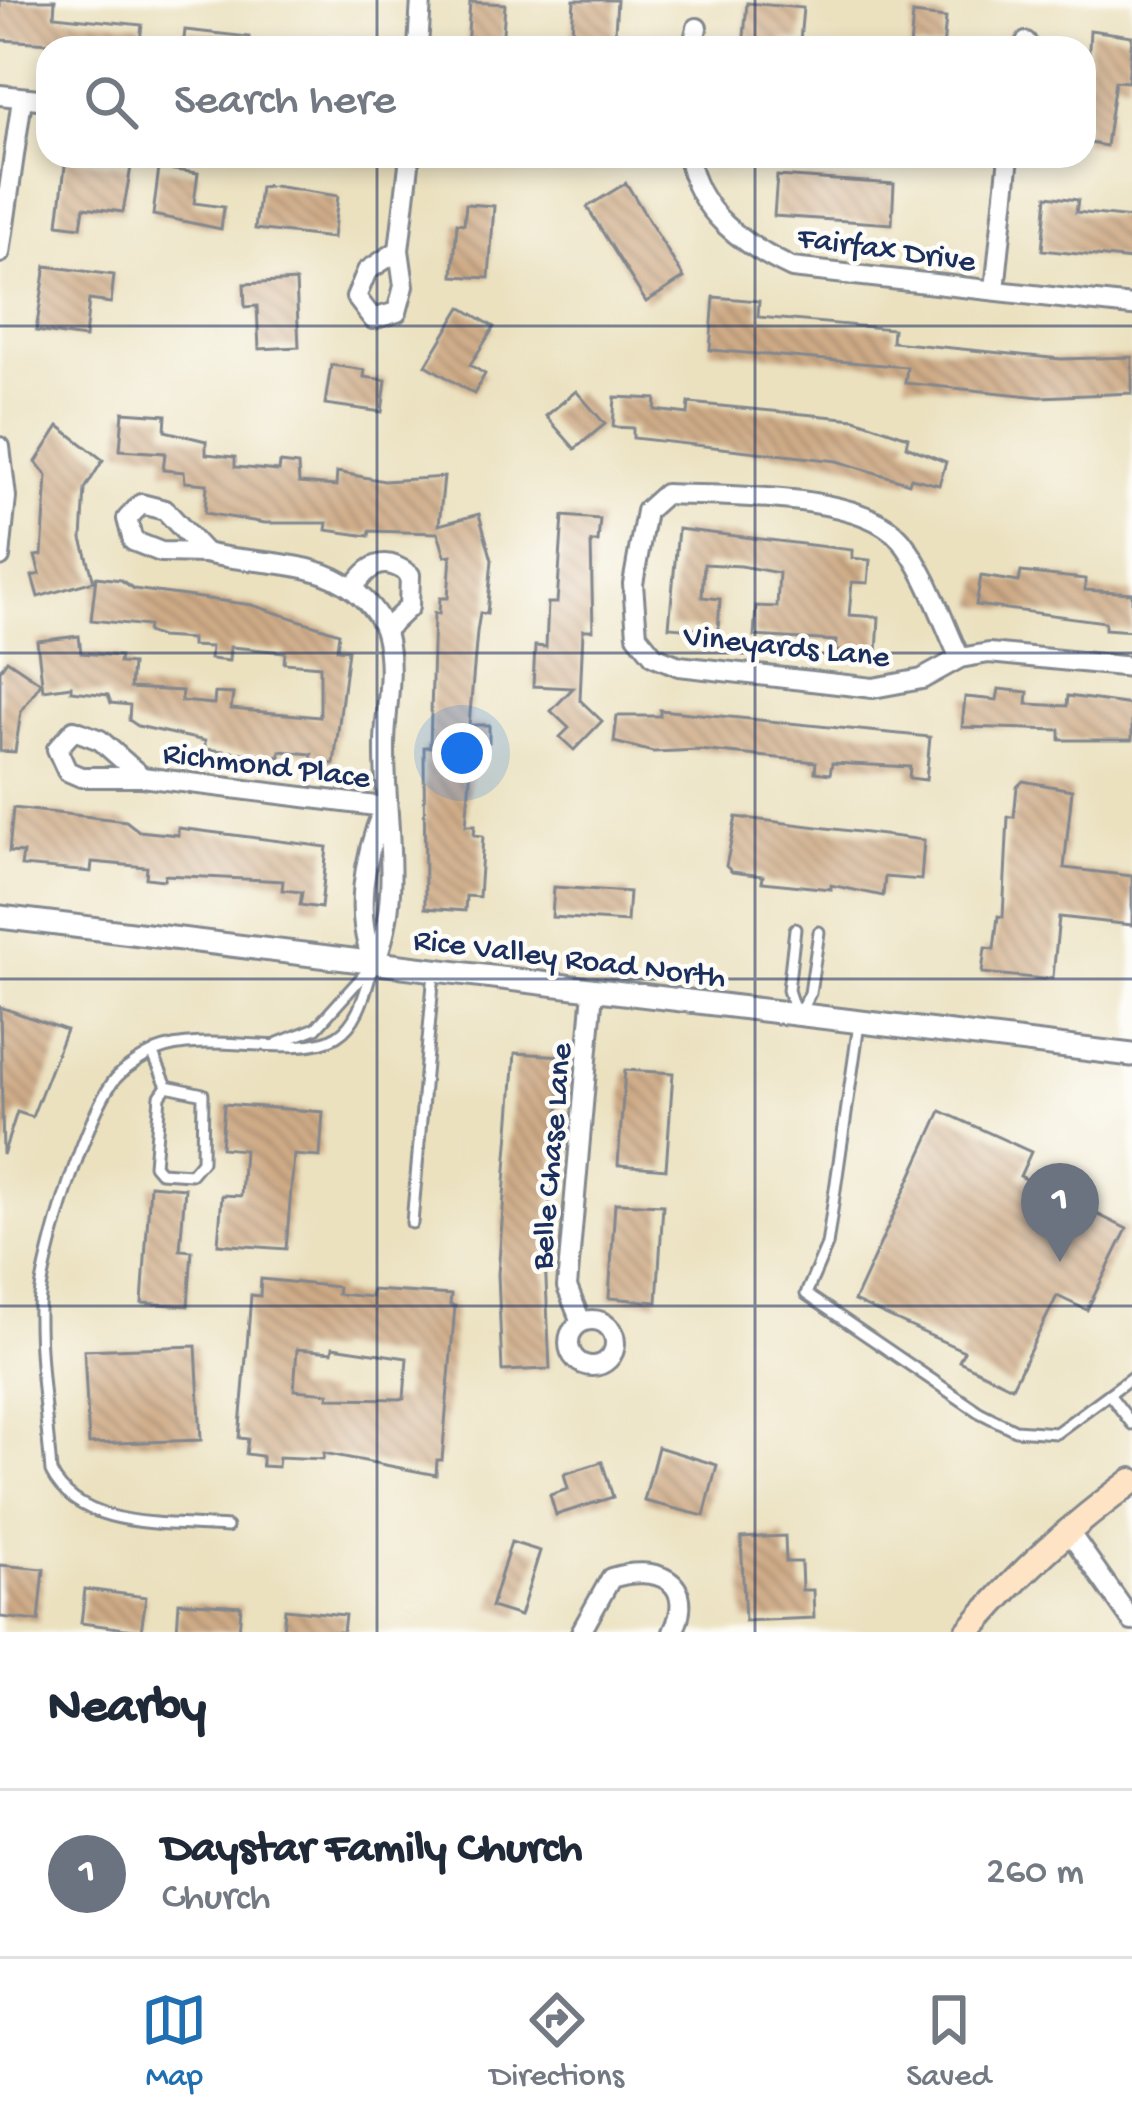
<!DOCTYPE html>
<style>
:root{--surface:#fff;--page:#f2f2f3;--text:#1f2937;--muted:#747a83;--line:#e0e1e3;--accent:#1f6fb2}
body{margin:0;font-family:"Gochi Hand",sans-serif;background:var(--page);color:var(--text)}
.you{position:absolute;left:462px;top:753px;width:42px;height:42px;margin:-30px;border:9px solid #fff;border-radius:50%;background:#1a73e8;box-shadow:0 0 0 18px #1a73e833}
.badge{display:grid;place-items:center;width:78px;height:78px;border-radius:50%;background:var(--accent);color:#fff;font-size:39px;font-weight:700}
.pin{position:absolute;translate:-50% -99px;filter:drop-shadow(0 3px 6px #0008)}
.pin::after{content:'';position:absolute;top:63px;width:42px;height:36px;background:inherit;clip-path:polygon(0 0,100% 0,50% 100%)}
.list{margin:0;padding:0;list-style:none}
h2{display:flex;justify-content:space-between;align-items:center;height:156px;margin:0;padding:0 48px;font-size:51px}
h2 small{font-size:39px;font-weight:400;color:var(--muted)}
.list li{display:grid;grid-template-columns:78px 1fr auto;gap:36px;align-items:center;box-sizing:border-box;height:168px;padding:0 48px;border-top:3px solid var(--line)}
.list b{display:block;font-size:45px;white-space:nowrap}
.list p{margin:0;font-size:39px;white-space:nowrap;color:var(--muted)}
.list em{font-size:39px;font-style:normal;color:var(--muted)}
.icon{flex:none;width:66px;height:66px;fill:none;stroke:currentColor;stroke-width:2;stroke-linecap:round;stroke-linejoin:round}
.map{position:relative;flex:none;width:1132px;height:1632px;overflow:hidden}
.search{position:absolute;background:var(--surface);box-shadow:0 6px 18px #0003;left:36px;right:36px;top:36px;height:132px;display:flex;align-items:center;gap:30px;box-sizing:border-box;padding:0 42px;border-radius:36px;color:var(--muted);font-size:45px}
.sheet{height:324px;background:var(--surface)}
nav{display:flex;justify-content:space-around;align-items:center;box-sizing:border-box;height:168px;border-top:3px solid var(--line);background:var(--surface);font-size:33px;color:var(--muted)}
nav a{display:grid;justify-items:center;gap:6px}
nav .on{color:var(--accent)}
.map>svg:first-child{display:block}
.building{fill:url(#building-back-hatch);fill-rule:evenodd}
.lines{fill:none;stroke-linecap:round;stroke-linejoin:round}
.service-casing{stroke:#83888e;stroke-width:15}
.minor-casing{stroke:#83888e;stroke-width:24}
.tertiary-casing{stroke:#83888e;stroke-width:27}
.secondary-casing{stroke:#83888e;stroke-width:30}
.service{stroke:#fff;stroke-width:9}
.minor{stroke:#fff;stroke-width:18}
.tertiary{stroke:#fff;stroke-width:21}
.secondary{stroke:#fee4c5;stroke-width:24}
.grid{fill:none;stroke:#1b2f5e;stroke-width:3;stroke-opacity:0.55}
.labels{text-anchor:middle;stroke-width:9;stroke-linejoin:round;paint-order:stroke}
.street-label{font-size:33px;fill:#1b2f5e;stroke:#fdfcf7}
</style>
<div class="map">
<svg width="1132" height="1632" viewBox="0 0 1132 1632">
<defs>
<pattern id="building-back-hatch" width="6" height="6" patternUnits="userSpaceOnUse" patternTransform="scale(3)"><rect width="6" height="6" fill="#cfab86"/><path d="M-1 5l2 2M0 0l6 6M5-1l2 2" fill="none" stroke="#a78c71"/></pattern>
</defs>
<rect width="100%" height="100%" fill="#fdfcf7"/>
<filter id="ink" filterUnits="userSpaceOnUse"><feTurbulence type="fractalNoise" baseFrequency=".00833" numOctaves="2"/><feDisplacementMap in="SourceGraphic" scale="24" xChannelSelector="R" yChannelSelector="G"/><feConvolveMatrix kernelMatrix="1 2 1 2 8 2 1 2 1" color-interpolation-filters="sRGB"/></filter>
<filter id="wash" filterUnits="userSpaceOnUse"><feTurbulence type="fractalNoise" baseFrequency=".004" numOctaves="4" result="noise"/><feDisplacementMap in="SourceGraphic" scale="48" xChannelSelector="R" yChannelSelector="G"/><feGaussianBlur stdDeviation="2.7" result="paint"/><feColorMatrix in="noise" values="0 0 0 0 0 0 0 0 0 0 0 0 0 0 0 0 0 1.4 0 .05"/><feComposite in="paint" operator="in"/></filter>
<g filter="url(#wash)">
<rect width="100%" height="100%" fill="#ebe1bf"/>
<g id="blocks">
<g class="building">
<polygon points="0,0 55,0 54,16 142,25 139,48 0,40"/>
<polygon points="574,0 617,0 614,48 571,48"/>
<polygon points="470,2 505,4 502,48 467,48"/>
<polygon points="747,3 803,8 800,41 783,40 783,48 743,48"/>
<polygon points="913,14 946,18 943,48 910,48"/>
<polygon points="185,30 249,37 248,48 183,48"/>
<polygon points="1090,30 1132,36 1128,82 1115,81 1106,146 1084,142"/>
<polygon points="66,158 131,167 123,212 84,207 81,227 58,224"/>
<polygon points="159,168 198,173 194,203 224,207 221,229 153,215"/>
<polygon points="777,176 894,184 892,224 774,216"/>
<polygon points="626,183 684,278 646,302 587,207"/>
<polygon points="274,186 338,196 333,238 255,229 260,187"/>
<polygon points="1047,196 1078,200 1076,212 1132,218 1132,260 1042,250"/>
<polygon points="466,204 494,206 489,278 453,276 457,223 464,224"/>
<polygon points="46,266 114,275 111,303 89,300 85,338 36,331"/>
<polygon points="296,281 299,347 259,349 257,306 245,307 244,284"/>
<polygon points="714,297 759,301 758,317 893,329 892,342 1061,359 1132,357 1132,393 1040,397 905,383 907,367 710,350"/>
<polygon points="461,307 494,327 470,365 485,374 474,394 426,365"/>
<polygon points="331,365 365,370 364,377 386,380 382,412 325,404"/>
<polygon points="576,391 605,424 575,449 546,416"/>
<polygon points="615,397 656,399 655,410 688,414 689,403 855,419 908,437 906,446 946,462 939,485 911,478 909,483 837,461 633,438 633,428 613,427"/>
<polygon points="123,412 166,415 165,431 206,441 206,454 235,457 235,467 279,471 280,463 298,465 299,483 336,486 337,472 384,481 444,477 439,525 479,514 492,560 487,614 480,613 477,632 469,725 489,725 489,742 479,742 478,766 471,766 466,825 475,825 474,835 483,836 479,897 466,896 465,911 425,908 424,747 430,747 434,613 439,614 440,598 448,598 451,555 445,556 438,533 370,531 369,536 326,530 327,523 265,523 205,513 207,484 185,482 184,472 163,470 165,453 120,450"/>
<polygon points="59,426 103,460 85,489 82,539 94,581 38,597 32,576 40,574 35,556 42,555 47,476 36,462"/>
<polygon points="563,516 600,519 598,542 591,542 593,630 583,630 580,700 602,721 574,750 560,737 569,728 551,711 573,688 533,686 535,646 546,647 548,603 557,603"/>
<polygon points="678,529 852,550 852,558 870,560 868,583 852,582 849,615 879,617 877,653 835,651 836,641 754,636 756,606 777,607 779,573 741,566 704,564 702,597 720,599 718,631 669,627"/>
<polygon points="1021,572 1085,579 1085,590 1132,593 1132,631 1105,629 1105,622 976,605 981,576 1019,582"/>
<polygon points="96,577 121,580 134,589 252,605 339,633 337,649 348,650 334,764 311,762 312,754 280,751 280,757 205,749 205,741 138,726 129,720 130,705 111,703 108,695 71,691 71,686 43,690 37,641 79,636 81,653 120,656 119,663 132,664 130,688 182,691 181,701 214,704 215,693 233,694 231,709 320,717 320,666 284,663 285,652 230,647 229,661 210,659 211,647 191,646 191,639 160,637 147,632 148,626 91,620"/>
<polygon points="7,660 41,683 21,712 15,752 0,751 0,670"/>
<polygon points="999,689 1028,692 1027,704 1067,706 1068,696 1132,705 1132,740 1060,740 1060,730 962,727 965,697 997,700"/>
<polygon points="660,710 930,737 926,780 909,778 910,767 832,763 830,774 815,772 816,762 700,750 653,752 614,742 617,716 660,716"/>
<polygon points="1023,781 1072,790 1064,868 1132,876 1132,925 1059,917 1053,977 1044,979 982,973 985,948 994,949 998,916 1003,917 1008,817 1014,817 1017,787"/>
<polygon points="13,808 126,821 139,831 178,835 178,828 327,847 321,908 300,905 302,892 282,890 283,881 165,875 164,880 146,878 147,867 92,862 91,872 21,866 23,853 9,852"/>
<polygon points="736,817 924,840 921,880 885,877 883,896 831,885 831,889 762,882 763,876 732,872 726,866"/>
<polygon points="554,887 629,892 627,922 552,917"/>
<polygon points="0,1007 66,1030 32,1117 17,1112 3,1155"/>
<polygon points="515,1053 563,1056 545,1258 550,1369 502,1371 498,1274"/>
<polygon points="625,1070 673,1073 666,1169 618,1165"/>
<polygon points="224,1104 323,1112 320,1157 294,1155 286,1249 218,1244 222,1195 241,1196 244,1150 221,1148"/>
<polygon points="941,1111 1031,1152 1020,1176 1127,1229 1087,1310 1057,1296 1012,1387 959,1361 964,1351 854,1301"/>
<polygon points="150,1185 185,1188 180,1250 192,1251 188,1306 142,1303"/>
<polygon points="615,1203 663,1205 657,1302 609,1298"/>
<path d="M261,1279L338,1287L337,1294L371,1297L372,1290L451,1295L450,1305L455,1306L442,1460H437L436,1475L324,1453L323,1459L279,1457L278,1467L262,1466V1456L246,1454L248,1439L239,1438L247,1346L251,1295L260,1296ZM333,1347L407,1358L404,1399L328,1398L329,1393L294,1390L297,1349L332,1352Z"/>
<polygon points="196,1346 201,1440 89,1444 84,1350"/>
<polygon points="658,1447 717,1465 704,1516 644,1501"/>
<polygon points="602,1462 613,1497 556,1515 550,1495 568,1489 564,1474"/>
<polygon points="785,1536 786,1562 801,1562 802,1590 813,1590 814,1618 745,1621 741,1538"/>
<polygon points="511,1542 540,1551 520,1616 491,1607"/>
<polygon points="0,1565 44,1569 39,1621 0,1617"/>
<polygon points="85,1589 146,1597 141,1631 81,1623"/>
<polygon points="179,1602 241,1606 239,1632 177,1632"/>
<polygon points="285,1609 345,1615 343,1632 283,1632"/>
</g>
</g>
</g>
<g filter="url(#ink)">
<use href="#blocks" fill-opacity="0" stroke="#83888e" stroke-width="3"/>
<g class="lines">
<g class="service-casing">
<g id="service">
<polyline points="795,929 788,990 795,1012"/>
<polyline points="800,1012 810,993 819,932"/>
<polyline points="859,1024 827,1245 806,1294 979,1412 1015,1430 1056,1433 1132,1377"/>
<polyline points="278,1043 316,1028 370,968"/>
<polyline points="153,1054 167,1086 203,1094 202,1161 191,1174 160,1172 154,1165 160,1096 167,1086"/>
<polyline points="412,1223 434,972"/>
<polyline points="1109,1394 1132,1424"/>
<path d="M227,1527C170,1522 80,1531 51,1472C47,1418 38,1362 39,1308C40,1265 88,1105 118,1076C127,1067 145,1056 156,1051C206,1030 298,1060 337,1036C360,1022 366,988 374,964"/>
</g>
</g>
<g class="minor-casing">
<g id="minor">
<polyline points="418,48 421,0"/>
<polyline points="692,48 697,28"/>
<polyline points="1025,48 1026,42"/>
<polyline points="0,95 48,100"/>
<path d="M688,156C697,213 744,245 792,268L1132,306"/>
<polygon points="399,250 404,286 397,312 373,319 356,297 367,271"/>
<polyline points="399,250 410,156"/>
<polyline points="0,253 22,99"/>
<polyline points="995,290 1009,156"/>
<polyline points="0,447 6,497 0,557"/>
<polygon points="141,504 165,510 205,553 161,552 133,541 127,519"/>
<path d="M205,553C253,565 315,558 355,591C369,603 382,618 386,636C395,672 385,709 385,746C384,818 404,896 374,964"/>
<path d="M353,589C368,564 385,555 410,575L409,607L385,630"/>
<path d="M960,658C942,620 927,573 901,540C860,491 725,497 665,494L646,511L633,584L637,635L654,656L679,666L873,688L922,679L960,658L989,653L1132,667"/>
<polygon points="74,730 100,740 142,777 81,777 67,771 57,749"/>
<polyline points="142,777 384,807"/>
<path d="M374,964C353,914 364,856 384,807"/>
<circle cx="592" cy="1343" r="23"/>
<polyline points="581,1322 567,1287 593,991"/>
<polyline points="1067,1529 1132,1621"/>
<path d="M581,1632L611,1578C655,1564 698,1580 673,1632"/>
</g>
</g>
<g class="tertiary-casing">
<polyline id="tertiary" points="0,917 1132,1055"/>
</g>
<g class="secondary-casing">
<path id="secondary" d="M968,1632C1018,1573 1070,1527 1132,1481"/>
</g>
<use href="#service" class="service"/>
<use href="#minor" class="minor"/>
<use href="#tertiary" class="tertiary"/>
<use href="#secondary" class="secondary"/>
</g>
</g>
<path class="grid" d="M377,0V48M755,0V48M377,156V1632M755,156V1632M0,326H1132M0,653H1132M0,979H1132M0,1306H1132"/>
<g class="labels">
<g class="street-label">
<text transform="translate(887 246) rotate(8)" y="12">Fairfax Drive</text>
<text transform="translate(787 643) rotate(6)" y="12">Vineyards Lane</text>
<text transform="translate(267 762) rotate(7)" y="12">Richmond Place</text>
<text transform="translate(570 955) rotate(7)" y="12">Rice Valley Road North</text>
<text transform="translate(548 1156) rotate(-85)" y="12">Belle Chase Lane</text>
</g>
</g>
</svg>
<div class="you"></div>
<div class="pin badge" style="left:1060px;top:1262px;background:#6b7280">1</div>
<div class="search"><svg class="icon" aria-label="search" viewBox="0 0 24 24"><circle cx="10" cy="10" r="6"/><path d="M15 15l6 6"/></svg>Search here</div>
</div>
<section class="sheet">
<h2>Nearby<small></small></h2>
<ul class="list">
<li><span class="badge" style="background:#6b7280">1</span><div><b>Daystar Family Church</b><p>Church</p></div><em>260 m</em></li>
</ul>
</section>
<nav>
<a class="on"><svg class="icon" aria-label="map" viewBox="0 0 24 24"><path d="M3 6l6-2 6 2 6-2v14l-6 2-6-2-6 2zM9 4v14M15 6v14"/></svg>Map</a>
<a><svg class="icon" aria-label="directions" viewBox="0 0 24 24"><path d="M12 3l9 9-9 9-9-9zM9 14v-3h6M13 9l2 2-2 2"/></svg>Directions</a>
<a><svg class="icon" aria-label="saved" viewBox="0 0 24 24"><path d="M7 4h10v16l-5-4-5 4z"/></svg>Saved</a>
</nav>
